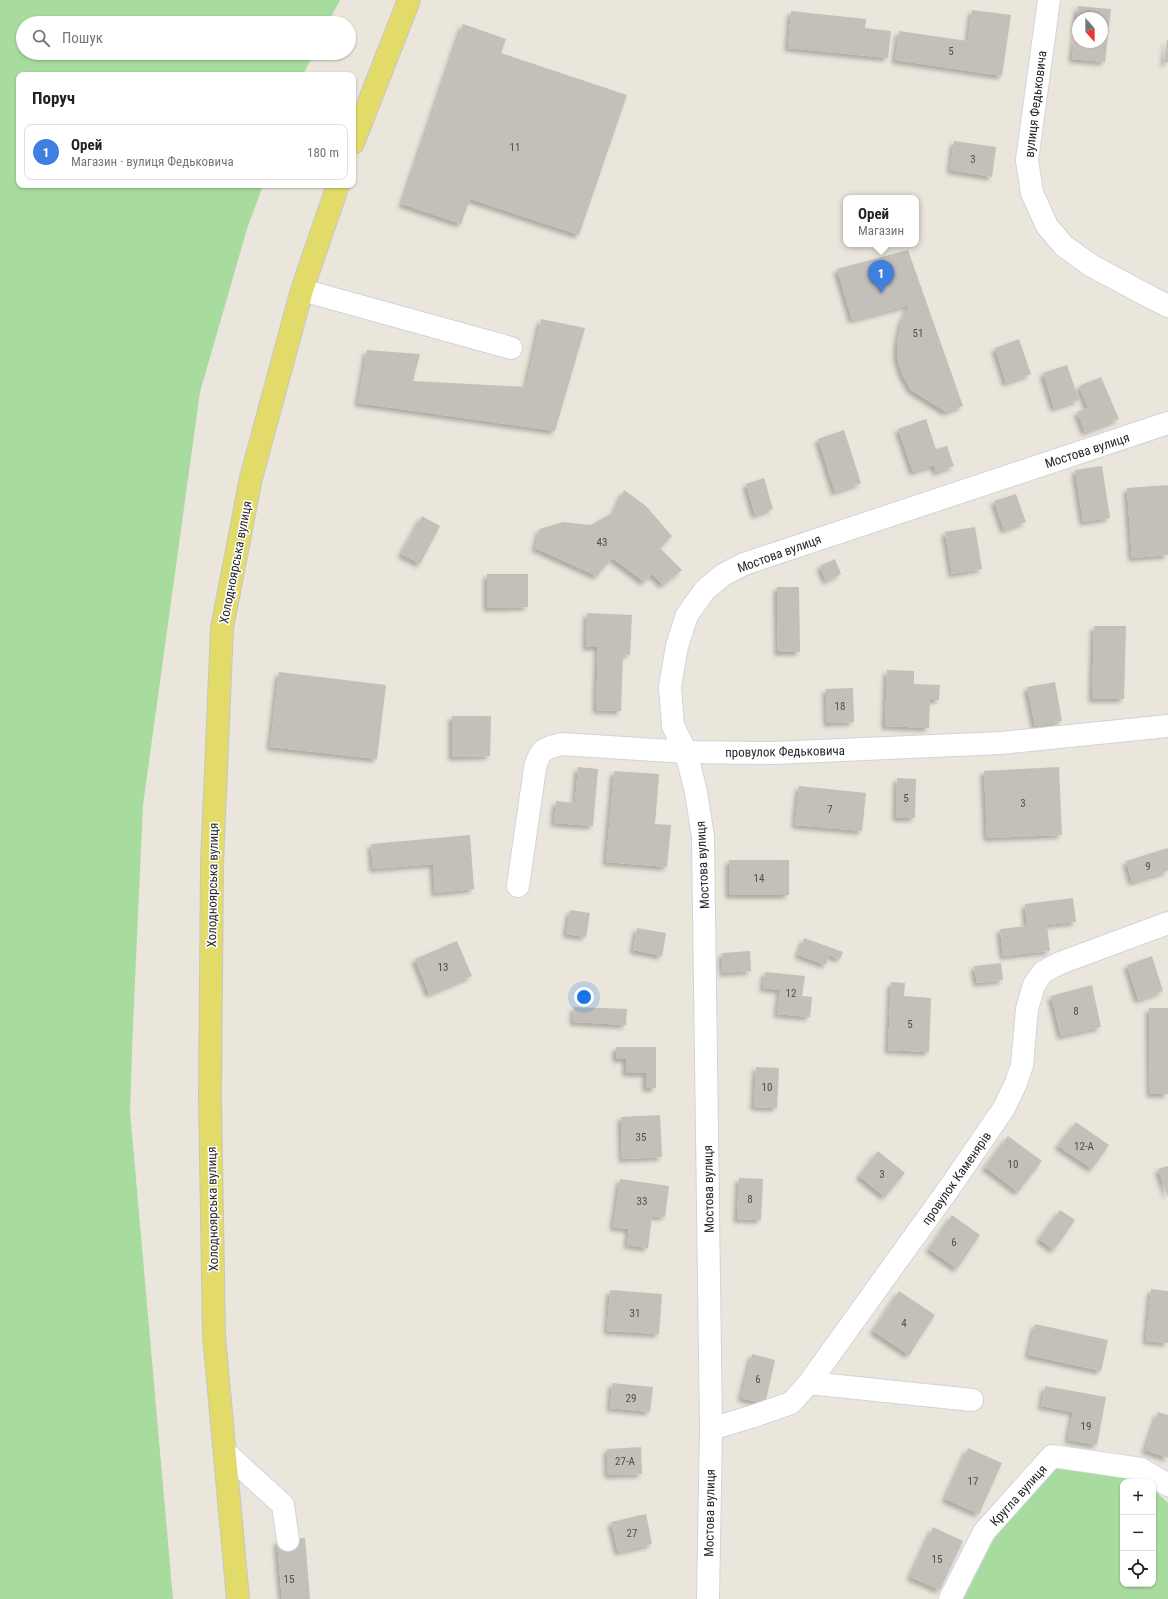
<!DOCTYPE html>
<html lang="uk">
<meta charset="utf-8">
<style>
:root{--surface:#fff;--page:#f6f6f6;--text:#222;--muted:#767676;--line:#e0e0e0;--accent:#4c4de7}
body{margin:0;font-family:"Roboto Condensed",sans-serif;background:var(--page);color:var(--text)}
.controls{position:absolute;right:12px;bottom:12px;display:grid;overflow:hidden;border-radius:8px;box-shadow:0 1px 3px #0004}
.controls button{width:36px;height:36px;display:grid;place-items:center;padding:0;border:0;border-bottom:1px solid var(--line);background:var(--surface);color:var(--text);font:20px sans-serif}
.compass{position:absolute;left:1072px;top:12px;width:36px;height:36px;border-radius:50%;background:var(--surface);box-shadow:0 1px 3px #0004;rotate:159deg}
.you{position:absolute;left:584px;top:997px;width:14px;height:14px;margin:-10px;border:3px solid #fff;border-radius:50%;background:#1a73e8;box-shadow:0 0 0 6px #1a73e833}
.badge{display:grid;place-items:center;width:26px;height:26px;border-radius:50%;background:var(--accent);color:#fff;font-size:13px;font-weight:700}
.pin{position:absolute;translate:-50% -33px;filter:drop-shadow(0 1px 2px #0008)}
.pin::after{content:'';position:absolute;top:21px;width:14px;height:12px;background:inherit;clip-path:polygon(0 0,100% 0,50% 100%)}
.popup{position:absolute;left:843px;top:195px;width:76px;height:52px;box-sizing:border-box;display:grid;place-content:center;border-radius:8px;background:var(--surface);filter:drop-shadow(0 1px 3px #0005);font-size:13px;white-space:nowrap;color:var(--muted)}
.popup b{font-size:15px;color:var(--text)}
.popup::after{content:'';position:absolute;left:50%;top:100%;margin-left:-8px;border:8px solid transparent;border-top-color:var(--surface)}
.list{margin:0;padding:0;list-style:none}
h2{display:flex;justify-content:space-between;align-items:center;height:52px;margin:0;padding:0 16px;font-size:17px}
h2 small{font-size:13px;font-weight:400;color:var(--muted)}
.list li{display:grid;grid-template-columns:26px 1fr auto;gap:12px;align-items:center;box-sizing:border-box;height:56px;margin:0 8px 8px;padding:0 8px;border:1px solid var(--line);border-radius:8px}
.list b{display:block;font-size:15px;white-space:nowrap}
.list p{margin:0;font-size:13px;white-space:nowrap;color:var(--muted)}
.list em{font-size:13px;font-style:normal;color:var(--muted)}
.icon{flex:none;width:22px;height:22px;fill:none;stroke:currentColor;stroke-width:2;stroke-linecap:round;stroke-linejoin:round}
.map{position:relative;flex:none;width:1168px;height:1599px;overflow:hidden}
.search{position:absolute;background:var(--surface);box-shadow:0 1px 3px #0004;left:16px;top:16px;width:340px;height:44px;display:flex;align-items:center;gap:10px;box-sizing:border-box;padding:0 14px;border-radius:22px;color:var(--muted);font-size:15px}
.panel{position:absolute;background:var(--surface);box-shadow:0 1px 3px #0004;left:16px;top:72px;width:340px;height:116px;border-radius:8px}
.map>svg:first-child{display:block}
.green{fill:#a8db9e}
.building{fill:#c2c0b9;fill-rule:evenodd;filter:url(#shadow)}
.lines{fill:none;stroke-linecap:round;stroke-linejoin:round}
.minor-tunnel{stroke:#c3c0b8;stroke-width:22;stroke-dasharray:22 11;stroke-linecap:butt}
.minor-casing{stroke:#d2d2e0;stroke-width:24}
.major-casing{stroke:#c7c7c7;stroke-width:24}
.minor{stroke:#fff;stroke-width:22}
.major{stroke:#e2db69;stroke-width:22}
.labels{text-anchor:middle;stroke-width:3;stroke-linejoin:round;paint-order:stroke}
.number-label{font-size:11px;fill:#4f4f4d}
.street-label{font-size:13px;fill:#292929;stroke:#fff}
</style>
<div class="map">
<svg width="1168" height="1599" viewBox="0 0 1168 1599">
<defs>
<filter id="shadow"><feDropShadow dx="-3.5" dy="3.5" stdDeviation="2" flood-color="#0004"/></filter>
</defs>
<rect width="100%" height="100%" fill="#eae6dc"/>
<g class="green">
<polygon points="0,0 340,0 328,23 23,23 23,53 314,53 303,75 19,75 19,185 263,185 247,229 200,392 143,805 133,1025 130,1111 173,1599 0,1599"/>
<polygon points="1054,1464 1139,1476 1145,1482 1123,1482 1123,1584 1153,1584 1153,1489 1168,1503 1168,1599 959,1599 990,1536"/>
</g>
<g class="building">
<path d="M1078,6L1111,9L1105,62L1072,59ZM1078,18H1102V42H1078Z"/>
<polygon points="972,10 1011,15 1002,76 895,60 899,31 968,41"/>
<polygon points="791,11 866,19 865,28 891,31 888,58 788,48"/>
<polygon points="463,24 506,39 501,53 627,95 579,235 470,199 461,224 402,204"/>
<polygon points="1167,40 1168,40 1168,63 1164,62"/>
<polygon points="954,141 996,147 992,177 950,170"/>
<polygon points="908,250 963,406 946,412 911,390 902,374 897,358 897,343 901,323 909,305 852,320 837,269"/>
<polygon points="541,319 585,328 555,431 358,403 367,350 420,354 413,381 526,387"/>
<polygon points="1019,339 1031,374 1006,383 995,348"/>
<polygon points="1067,365 1079,400 1054,408 1043,373"/>
<polygon points="1101,377 1119,419 1085,432 1077,412 1088,408 1079,386"/>
<polygon points="926,419 936,449 947,446 954,466 936,472 934,465 913,472 898,429"/>
<polygon points="844,430 861,483 835,492 818,439"/>
<polygon points="1102,466 1110,518 1083,522 1075,470"/>
<polygon points="764,478 773,509 755,515 746,484"/>
<polygon points="1168,485 1168,555 1132,558 1127,488"/>
<polygon points="624,490 646,506 672,536 660,548 682,570 663,585 652,574 644,582 612,558 597,576 535,548 540,529 563,522 591,525 614,512"/>
<polygon points="1016,494 1026,522 1004,530 994,501"/>
<polygon points="422,516 440,526 420,564 401,554"/>
<polygon points="975,527 982,569 952,574 945,532"/>
<polygon points="835,559 841,574 826,581 820,566"/>
<polygon points="487,574 528,574 528,607 487,608"/>
<polygon points="777,587 799,587 800,652 778,652"/>
<polygon points="587,613 632,615 630,655 623,654 621,711 596,710 598,647 586,647"/>
<polygon points="1094,626 1126,626 1124,699 1092,699"/>
<polygon points="887,670 914,671 914,684 940,685 939,700 930,700 929,728 885,726"/>
<polygon points="279,672 386,685 377,759 270,747"/>
<polygon points="1055,682 1062,721 1035,726 1027,687"/>
<polygon points="853,688 854,722 827,723 826,689"/>
<polygon points="452,716 491,716 490,756 452,757"/>
<polygon points="578,767 598,769 593,826 554,823 556,801 575,803"/>
<polygon points="1059,767 1062,835 987,838 984,771"/>
<polygon points="614,771 659,774 655,824 671,825 667,867 606,862"/>
<polygon points="897,778 916,779 915,818 896,818"/>
<polygon points="799,786 866,793 862,831 795,825"/>
<polygon points="470,835 474,889 435,893 433,864 373,869 371,844"/>
<polygon points="1168,848 1168,871 1132,882 1126,861"/>
<rect x="729" y="860" width="60" height="35"/>
<polygon points="1073,898 1076,922 1047,925 1050,951 1003,956 1000,929 1027,926 1025,904"/>
<polygon points="570,910 590,913 586,937 566,934"/>
<polygon points="637,928 666,933 662,956 633,950"/>
<polygon points="804,938 843,952 840,959 829,955 826,965 798,955"/>
<polygon points="457,941 472,976 429,994 415,959"/>
<polygon points="750,951 751,971 723,973 722,953"/>
<polygon points="1152,956 1163,991 1138,1000 1127,965"/>
<polygon points="1001,963 1003,980 977,983 974,966"/>
<polygon points="765,972 805,976 802,996 812,997 810,1017 777,1014 780,990 763,988"/>
<polygon points="891,982 905,983 904,996 931,998 929,1052 888,1050"/>
<polygon points="1092,985 1101,1027 1061,1036 1051,996"/>
<polygon points="574,1007 627,1009 626,1025 573,1022"/>
<polygon points="1149,1008 1168,1008 1168,1094 1150,1094"/>
<polygon points="616,1047 656,1047 656,1088 646,1088 646,1073 626,1073 626,1059 616,1059"/>
<polygon points="756,1067 779,1068 777,1108 754,1107"/>
<polygon points="660,1115 662,1157 622,1159 621,1117"/>
<polygon points="1076,1122 1109,1145 1092,1169 1058,1146"/>
<polygon points="1008,1136 1042,1161 1018,1192 985,1167"/>
<polygon points="878,1151 905,1173 885,1197 859,1176"/>
<polygon points="1168,1166 1168,1197 1158,1169"/>
<polygon points="739,1178 763,1179 761,1220 737,1219"/>
<polygon points="620,1179 669,1186 665,1217 652,1216 648,1248 627,1245 629,1229 613,1227"/>
<polygon points="1060,1210 1075,1220 1054,1250 1039,1239"/>
<polygon points="952,1215 980,1235 957,1269 929,1249"/>
<polygon points="1151,1289 1168,1291 1168,1343 1146,1341"/>
<polygon points="610,1290 662,1294 659,1334 607,1331"/>
<polygon points="899,1291 935,1315 909,1355 873,1331"/>
<polygon points="1035,1324 1108,1340 1101,1371 1028,1355"/>
<polygon points="752,1354 775,1360 765,1404 741,1398"/>
<polygon points="612,1383 653,1387 650,1412 610,1408"/>
<polygon points="1045,1386 1106,1397 1097,1445 1068,1440 1073,1412 1041,1406"/>
<polygon points="1158,1412 1168,1415 1168,1458 1145,1450"/>
<polygon points="641,1447 642,1474 608,1475 607,1449"/>
<polygon points="968,1448 1002,1463 979,1514 945,1499"/>
<polygon points="646,1514 652,1544 618,1552 611,1522"/>
<polygon points="933,1527 963,1541 940,1590 910,1577"/>
<polygon points="305,1538 310,1599 282,1599 277,1541"/>
</g>
<g class="lines">
<polyline class="minor-tunnel" points="288,1540 295,1599"/>
<g class="minor-casing">
<g id="minor">
<polyline points="1049,0 1027,160 1032,193 1047,226 1064,246 1092,266 1152,298 1168,306"/>
<polyline points="302,290 511,348"/>
<path d="M518,886L535,768C540,749 543,749 562,744L686,752L773,753L1001,743L1168,726"/>
<polyline points="809,1383 972,1400"/>
<polyline points="711,1429 754,1416 791,1403 809,1383 950,1187 1004,1108 1016,1083 1022,1065 1027,1009 1034,985 1043,972 1060,963 1168,923"/>
<polyline points="226,1453 283,1505 288,1540"/>
<polyline points="708,1599 711,1429 703,837 696,792 686,752 673,726 670,687 677,646 687,615 705,590 723,575 744,564 1168,423"/>
<polyline points="950,1599 984,1532 1052,1456 1141,1469 1168,1485"/>
</g>
</g>
<g class="major-casing">
<g id="major">
<polyline points="353,143 409,0"/>
<polyline points="238,1599 214,1336 210,1097 212,863 222,628 251,478 302,290 338,185"/>
</g>
</g>
<use href="#minor" class="minor"/>
<use href="#major" class="major"/>
</g>
<g class="labels">
<g class="number-label">
<text x="951" y="55">5</text>
<text x="515" y="151">11</text>
<text x="973" y="163">3</text>
<text x="918" y="337">51</text>
<text x="602" y="546">43</text>
<text x="840" y="710">18</text>
<text x="906" y="802">5</text>
<text x="1023" y="807">3</text>
<text x="830" y="813">7</text>
<text x="1148" y="870">9</text>
<text x="759" y="882">14</text>
<text x="443" y="971">13</text>
<text x="791" y="997">12</text>
<text x="1076" y="1015">8</text>
<text x="910" y="1028">5</text>
<text x="767" y="1091">10</text>
<text x="641" y="1141">35</text>
<text x="1084" y="1150">12-А</text>
<text x="1013" y="1168">10</text>
<text x="882" y="1178">3</text>
<text x="750" y="1203">8</text>
<text x="642" y="1205">33</text>
<text x="954" y="1246">6</text>
<text x="635" y="1317">31</text>
<text x="904" y="1327">4</text>
<text x="758" y="1383">6</text>
<text x="631" y="1402">29</text>
<text x="1086" y="1430">19</text>
<text x="625" y="1465">27-А</text>
<text x="973" y="1485">17</text>
<text x="632" y="1537">27</text>
<text x="937" y="1563">15</text>
<text x="289" y="1583">15</text>
</g>
<g class="street-label">
<text transform="translate(1035 104) rotate(-83)" y="5">вулиця Федьковича</text>
<text transform="translate(1087 450) rotate(-18)" y="5">Мостова вулиця</text>
<text transform="translate(779 553) rotate(-20)" y="5">Мостова вулиця</text>
<text transform="translate(235 562) rotate(-79)" y="5">Холодноярська вулиця</text>
<text transform="translate(785 751) rotate(-1)" y="5">провулок Федьковича</text>
<text transform="translate(702 865) rotate(-93)" y="5">Мостова вулиця</text>
<text transform="translate(212 885) rotate(-89)" y="5">Холодноярська вулиця</text>
<text transform="translate(956 1178) rotate(-55)" y="5">провулок Каменярів</text>
<text transform="translate(708 1189) rotate(-91)" y="5">Мостова вулиця</text>
<text transform="translate(212 1209) rotate(-91)" y="5">Холодноярська вулиця</text>
<text transform="translate(1018 1495) rotate(-48)" y="5">Кругла вулиця</text>
<text transform="translate(709 1513) rotate(-89)" y="5">Мостова вулиця</text>
</g>
</g>
</svg>
<div class="controls">
<button>+</button>
<button>−</button>
<button><svg class="icon" aria-label="locate" viewBox="0 0 24 24"><circle cx="12" cy="12" r="6"/><path d="M12 2v4M12 18v4M2 12h4M18 12h4"/></svg></button>
</div>
<svg class="compass" viewBox="-18 -18 36 36"><path d="M0-13l5 13h-10z" fill="#e53935"/><path d="M0 13l5-13h-10z" fill="#767676"/></svg>
<div class="you"></div>
<div class="pin badge" style="left:881px;top:293px;background:#3f7fe0">1</div>
<div class="popup"><b>Орей</b>Магазин</div>
<div class="search"><svg class="icon" aria-label="search" viewBox="0 0 24 24"><circle cx="10" cy="10" r="6"/><path d="M15 15l6 6"/></svg>Пошук</div>
<section class="panel">
<h2>Поруч<small></small></h2>
<ul class="list">
<li><span class="badge" style="background:#3f7fe0">1</span><div><b>Орей</b><p>Магазин · вулиця Федьковича</p></div><em>180 m</em></li>
</ul>
</section>
</div>
